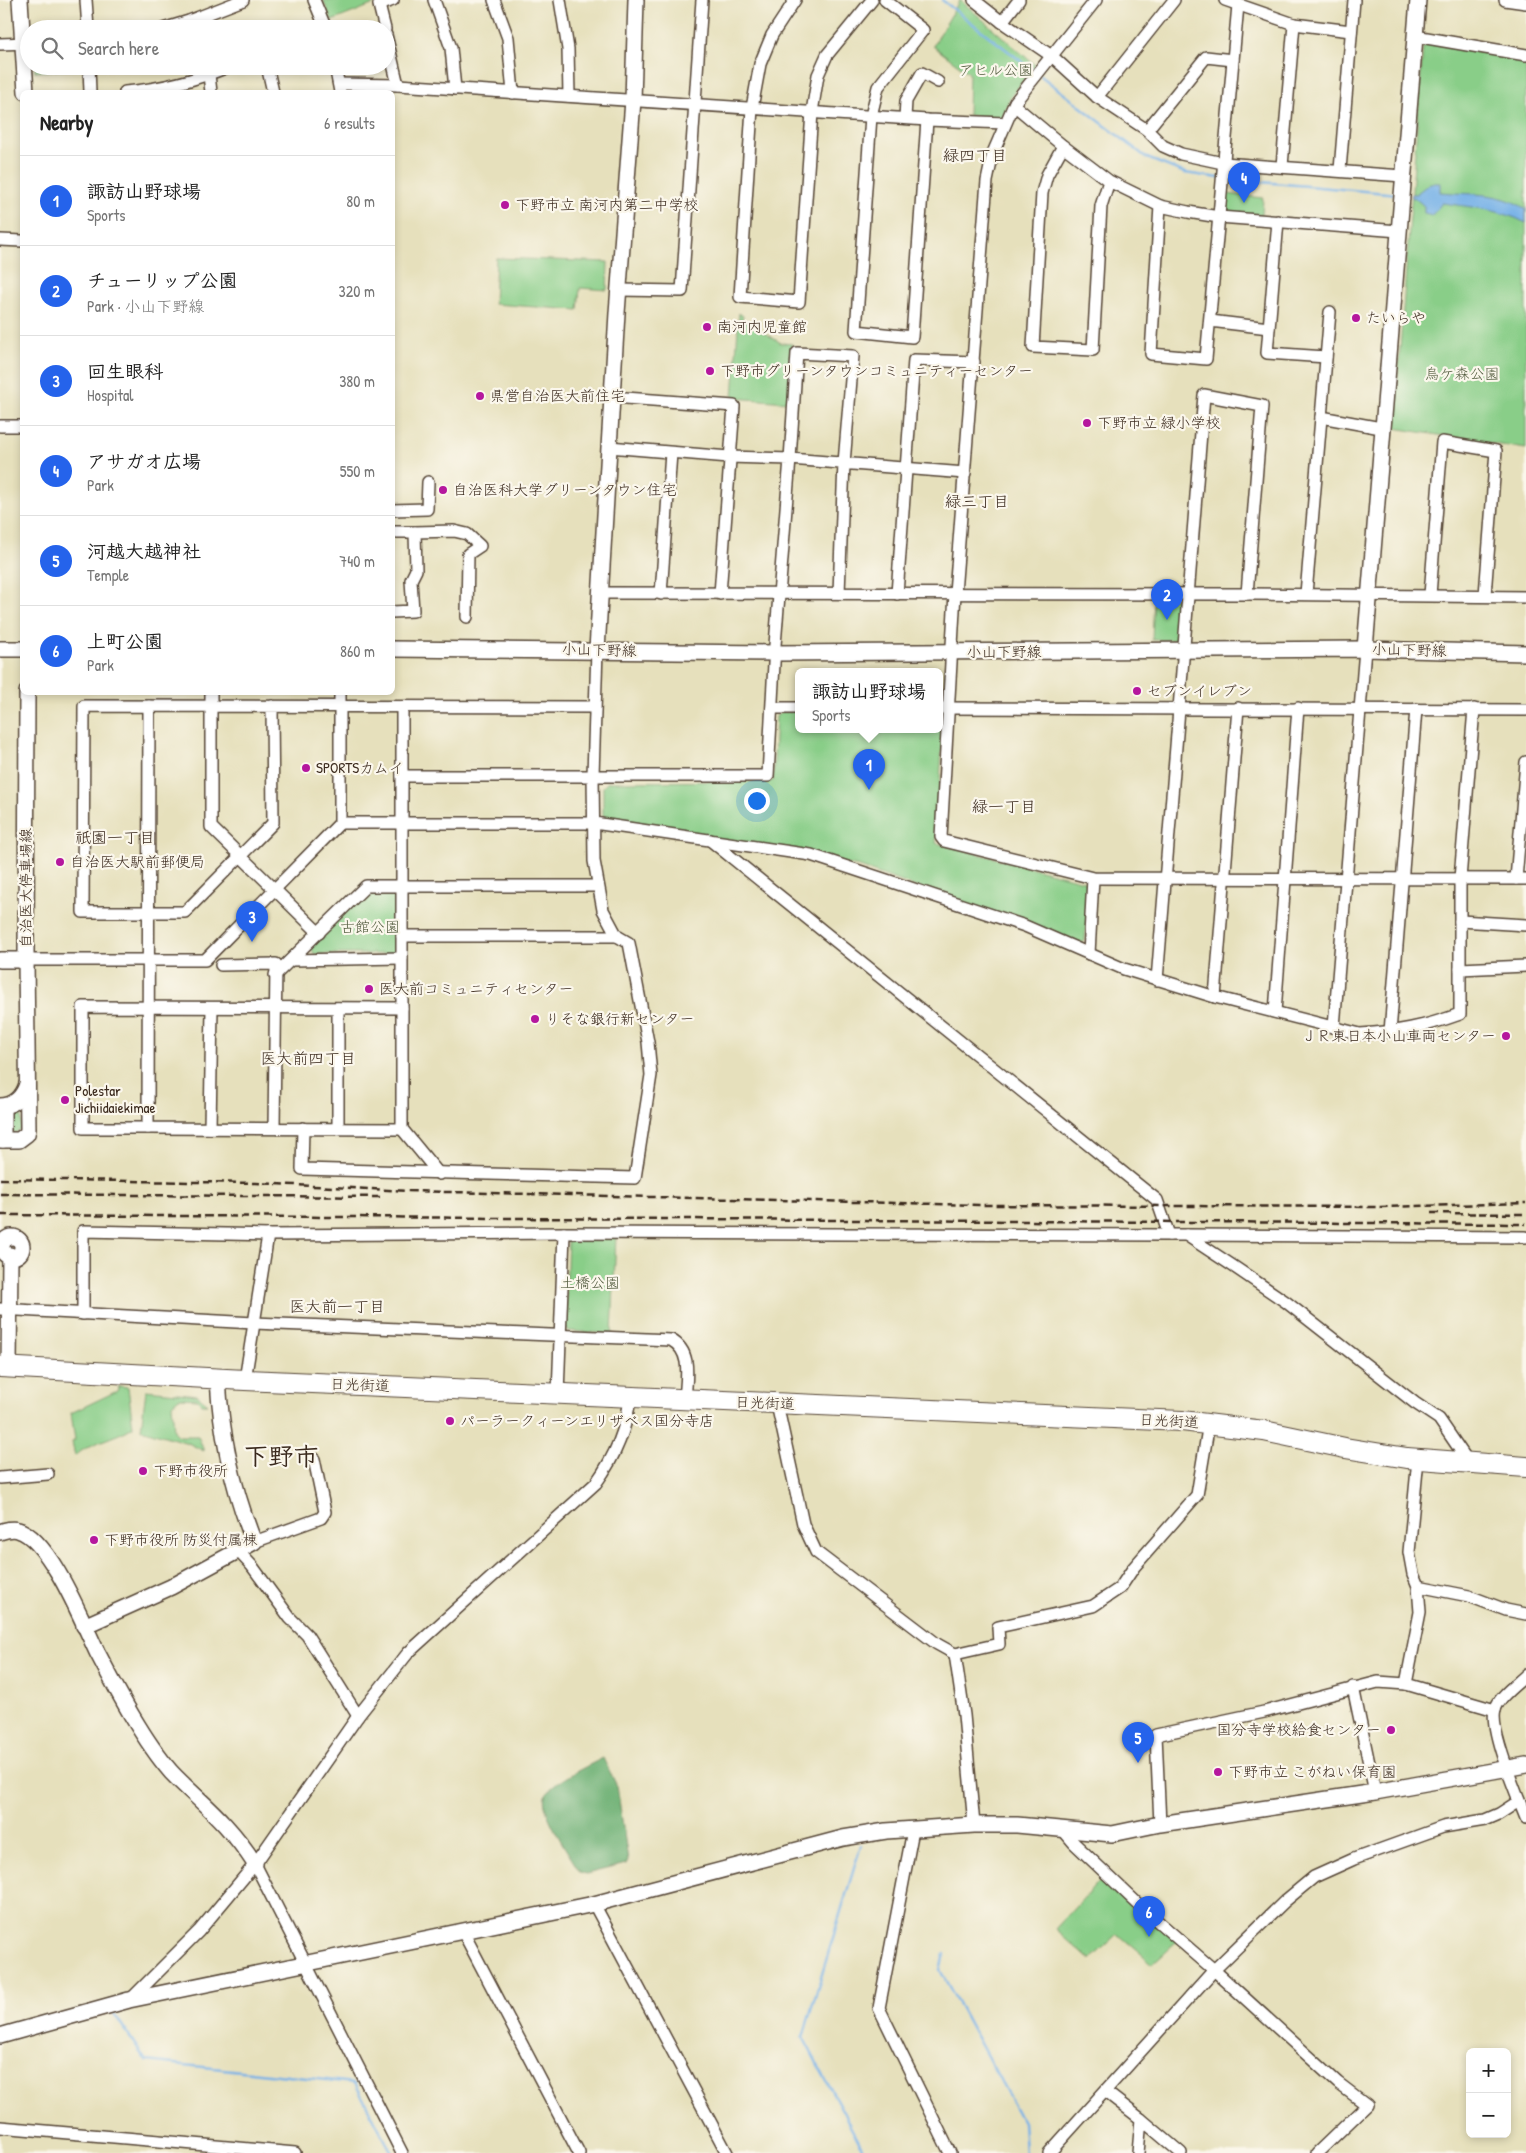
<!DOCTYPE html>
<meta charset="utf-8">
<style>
:root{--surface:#fff;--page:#f2f2f2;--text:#222;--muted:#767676;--line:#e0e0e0;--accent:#2563eb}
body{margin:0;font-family:"Patrick Hand","Klee One",sans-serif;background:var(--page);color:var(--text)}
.controls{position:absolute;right:15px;bottom:15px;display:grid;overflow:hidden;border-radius:8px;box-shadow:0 2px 8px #0003}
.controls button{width:45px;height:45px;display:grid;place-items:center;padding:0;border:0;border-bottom:1px solid var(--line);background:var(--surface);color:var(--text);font:25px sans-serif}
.you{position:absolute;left:756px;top:800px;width:18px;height:18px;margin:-12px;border:4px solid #fff;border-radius:50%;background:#1a73e8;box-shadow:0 0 0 8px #1a73e833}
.badge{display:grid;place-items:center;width:32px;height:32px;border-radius:50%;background:var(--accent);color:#fff;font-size:16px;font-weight:700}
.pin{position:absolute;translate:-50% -41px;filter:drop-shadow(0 1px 2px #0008)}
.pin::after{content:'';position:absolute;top:26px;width:18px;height:15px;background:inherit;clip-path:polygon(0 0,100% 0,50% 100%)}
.popup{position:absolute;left:795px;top:668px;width:148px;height:65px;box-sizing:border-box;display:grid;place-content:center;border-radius:8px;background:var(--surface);filter:drop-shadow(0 1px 4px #0005);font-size:16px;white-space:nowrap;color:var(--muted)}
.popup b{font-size:19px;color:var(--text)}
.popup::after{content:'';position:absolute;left:50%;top:100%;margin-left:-10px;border:10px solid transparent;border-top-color:var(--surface)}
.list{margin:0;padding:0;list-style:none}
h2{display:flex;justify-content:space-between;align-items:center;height:65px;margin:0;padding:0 20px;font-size:21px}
h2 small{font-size:16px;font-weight:400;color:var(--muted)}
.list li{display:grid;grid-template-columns:32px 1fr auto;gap:15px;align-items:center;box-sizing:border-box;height:90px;padding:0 20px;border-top:1px solid var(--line)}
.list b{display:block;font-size:19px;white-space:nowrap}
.list p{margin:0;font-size:16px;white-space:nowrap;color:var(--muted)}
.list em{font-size:16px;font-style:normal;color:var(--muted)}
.icon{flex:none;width:28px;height:28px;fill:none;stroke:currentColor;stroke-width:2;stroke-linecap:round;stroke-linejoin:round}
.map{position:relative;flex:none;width:1526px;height:2153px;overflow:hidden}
.search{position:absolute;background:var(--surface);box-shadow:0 2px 8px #0003;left:20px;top:20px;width:375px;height:55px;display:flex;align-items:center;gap:12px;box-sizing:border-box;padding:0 18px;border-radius:28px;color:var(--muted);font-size:19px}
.panel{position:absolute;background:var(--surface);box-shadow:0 2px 8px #0003;left:20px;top:90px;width:375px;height:605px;border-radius:8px}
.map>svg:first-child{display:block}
.green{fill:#89ce88;stroke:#627c53}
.forest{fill:#6eb174;stroke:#546e49}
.water{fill:#76b1e7;stroke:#586e82}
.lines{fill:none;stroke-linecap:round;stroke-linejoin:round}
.stream{stroke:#76b1e7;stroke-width:2.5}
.street-casing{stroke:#554536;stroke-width:14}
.secondary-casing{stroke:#554536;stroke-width:18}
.highway-casing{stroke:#554536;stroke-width:22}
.street{stroke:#fff;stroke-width:11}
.secondary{stroke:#fff;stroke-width:15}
.highway{stroke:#fff;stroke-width:20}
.rail{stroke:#3b2a1e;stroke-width:2.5;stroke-dasharray:8 4;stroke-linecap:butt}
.poi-dot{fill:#b5179e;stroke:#fbf7ec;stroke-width:2}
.labels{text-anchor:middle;stroke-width:4.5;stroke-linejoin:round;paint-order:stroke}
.park-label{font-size:15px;fill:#525b3e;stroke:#fbf7ec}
.poi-label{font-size:15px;fill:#3b2a1e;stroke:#fbf7ec;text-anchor:start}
.street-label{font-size:15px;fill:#3b2a1e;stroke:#fbf7ec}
.neighbourhood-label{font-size:16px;fill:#3b2a1e;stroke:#fbf7ec}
.town-label{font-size:25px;font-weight:bold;fill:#3b2a1e;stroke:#fbf7ec}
</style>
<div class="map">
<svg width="1526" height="2153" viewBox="0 0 1526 2153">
<rect width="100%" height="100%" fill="#fbf7ec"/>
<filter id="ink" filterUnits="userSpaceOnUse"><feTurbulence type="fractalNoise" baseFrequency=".02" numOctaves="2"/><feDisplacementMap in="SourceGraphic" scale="10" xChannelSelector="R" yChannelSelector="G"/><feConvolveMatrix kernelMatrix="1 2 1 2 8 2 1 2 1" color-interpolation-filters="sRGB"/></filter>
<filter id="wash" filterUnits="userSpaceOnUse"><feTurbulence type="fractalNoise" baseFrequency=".0096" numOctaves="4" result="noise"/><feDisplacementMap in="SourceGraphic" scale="20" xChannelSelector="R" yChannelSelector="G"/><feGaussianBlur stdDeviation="1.12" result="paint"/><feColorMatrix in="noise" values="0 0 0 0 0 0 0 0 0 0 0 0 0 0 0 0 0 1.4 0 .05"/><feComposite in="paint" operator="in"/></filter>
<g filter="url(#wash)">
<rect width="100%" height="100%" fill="#e6e0bc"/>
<g class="green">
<polygon points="323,0 384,0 332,21"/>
<polygon points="960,0 1035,65 1010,98 1002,118 968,115 969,73 933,46"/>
<polygon points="1428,43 1526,59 1526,449 1394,428 1423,47"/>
<polygon points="35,66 85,66 85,69 35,72"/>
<polygon points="1227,194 1263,198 1262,215 1230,213 1225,208"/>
<polygon points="496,258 608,262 607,290 580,288 578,310 494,304"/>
<polygon points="739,313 743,316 742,319 781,343 792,344 788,402 733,398"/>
<polygon points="1154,597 1178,599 1183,604 1180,636 1175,640 1152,640"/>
<polygon points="782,712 799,712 799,729 939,729 939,712 944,718 936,843 1084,881 1089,887 1085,941 1078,945 860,867 607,820 603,815 603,787 608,782 773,781 776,716"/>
<polygon points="368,890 394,890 398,895 398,949 393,954 314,954 311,947"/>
<polygon points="18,1107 21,1109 22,1129 15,1133 12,1131 12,1111"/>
<polygon points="573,1235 616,1235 612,1334 569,1331 565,1327 568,1239"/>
<path d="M119,1386L128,1387L133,1427C114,1439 92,1441 75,1456L72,1442L75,1440L71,1413L117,1391Z"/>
<polygon points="146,1390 197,1395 208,1404 201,1404 198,1399 179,1398 172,1404 174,1431 179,1436 198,1436 204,1451 188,1443 141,1429"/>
<polygon points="1106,1874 1179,1940 1153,1964 1118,1934 1090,1960 1055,1929"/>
</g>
<path class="forest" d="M603,1758L617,1786L628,1860L626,1864L586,1874L580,1872C572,1859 539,1810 545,1796C553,1781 588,1766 603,1758Z"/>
<path class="water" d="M1430,183H1440V192C1471,195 1499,191 1526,209V223C1500,209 1470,207 1442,203L1432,215L1424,213V206L1415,198L1411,197V194H1416Z"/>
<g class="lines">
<g class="stream">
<polyline points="942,0 1034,71"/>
<polyline points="1041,76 1147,158 1185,173 1219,178"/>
<polyline points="1227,179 1398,194"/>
<polyline points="861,1845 803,2037 865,2153"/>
<polyline points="944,1954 940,1970 1023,2122 1025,2153"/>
<polyline points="111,2012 113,2012 146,2061 355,2083 392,2153"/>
</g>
</g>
</g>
<g filter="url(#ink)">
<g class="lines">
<g class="street-casing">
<g id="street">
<polyline points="86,0 88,29"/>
<polyline points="314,0 326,29"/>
<polyline points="434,0 451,48 455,89"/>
<polyline points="494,0 508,38 513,93"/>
<polyline points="560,0 568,49 569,96"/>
<polyline points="795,0 772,35 760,64 752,108 740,297 799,302 812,112 818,75 827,55 872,0"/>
<polyline points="885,0 923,30 878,87 871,116 856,331 912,337 927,120"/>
<polyline points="974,0 1002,22 1053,57 1097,97 1147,130 1163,146 1181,154 1223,163 1403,176"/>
<polyline points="1096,0 1015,102 993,153 987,181 955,593 941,837 944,841 1093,878 1526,879"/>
<polyline points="1225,0 1294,24 1351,31"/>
<polyline points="1505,0 1526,3"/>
<polyline points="1002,22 1019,0"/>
<polyline points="163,29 189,21 243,0"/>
<polyline points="385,29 379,5 393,0"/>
<polyline points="386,35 398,85"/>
<polyline points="1415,36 1526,55"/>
<polyline points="0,44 29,43"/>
<polyline points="89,66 90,92"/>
<polyline points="267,66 273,92"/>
<polyline points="335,66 340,92"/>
<polyline points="209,75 211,92"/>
<polyline points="339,84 398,85 927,120 1005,123"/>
<path d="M125,92C161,89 196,80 230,66"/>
<polyline points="1097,97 1174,0"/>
<polyline points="1014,105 1063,146"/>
<polyline points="905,118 906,101 922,73 938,82"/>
<polyline points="1147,130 1206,57 1233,60"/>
<polyline points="1282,166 1294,24"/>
<polyline points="1340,170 1354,0"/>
<polyline points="1109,181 1063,146 1047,175 1042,193 1033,347 1093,350 1101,206 1109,181 1160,206 1188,212 1219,217 1399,231"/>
<polyline points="1160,206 1151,354 1206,359 1238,5"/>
<polyline points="1278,221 1267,353 1326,357"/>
<polyline points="0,240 22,241"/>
<polyline points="619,290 682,291 702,0"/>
<polyline points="1210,321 1269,328"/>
<polyline points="612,397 734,406 720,594"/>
<polyline points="1321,417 1381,428"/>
<polyline points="0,426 22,426"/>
<polyline points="392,510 427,509 428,482"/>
<polyline points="392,532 415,532 416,570 411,580 413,611 392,612"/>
<polyline points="415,532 454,531 467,534 480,546 468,554 467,617"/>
<polyline points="600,593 1247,594 1526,597"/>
<path d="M839,593L844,463L853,356L797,353L790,459C848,464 907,468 965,473"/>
<polyline points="661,594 671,453"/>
<polyline points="897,594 914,360 974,362"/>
<polyline points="1306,594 1330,312"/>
<polyline points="1430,595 1442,442 1496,451 1485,595"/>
<polyline points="211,692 211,827 319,933"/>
<polyline points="149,706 148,1128 402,1129"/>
<path d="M272,706L273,823L185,912H83L84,706C254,706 424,707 594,707"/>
<polyline points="402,707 402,1129 439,1174"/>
<polyline points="772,708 799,708"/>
<polyline points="939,708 1526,710"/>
<polyline points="402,776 768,776 775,645 790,459 729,457 609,447"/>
<path d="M340,823H594L811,855L1025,926L1124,969L1215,997L1360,1034C1398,1032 1424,1027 1460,1014V879L1474,709"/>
<polyline points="710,840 1157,1200 1169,1235 1186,1235 1233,1266 1286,1302 1415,1403 1439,1419 1469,1463"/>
<polyline points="1516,879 1526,762"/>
<polyline points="1460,921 1526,925"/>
<polyline points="402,936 617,936"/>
<polyline points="1089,954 1093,878"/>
<polyline points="26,960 205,960 340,823 340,692"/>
<polyline points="292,960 402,958"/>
<polyline points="221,965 276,964 274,1128"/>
<polyline points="1460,969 1526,966"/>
<polyline points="275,975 366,886 598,886"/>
<path d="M1157,980C1172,785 1190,590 1204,395L1262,406L1247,594"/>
<polyline points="1215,997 1238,708"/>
<polyline points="338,1008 338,1129"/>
<polyline points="1275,1012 1298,708"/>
<polyline points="1334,1027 1365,649"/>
<polyline points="1390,1032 1416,709"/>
<polyline points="148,1128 83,1128 83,1007 402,1008"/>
<polyline points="210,1128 212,1008"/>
<polyline points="303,1128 302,1169 635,1178 651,1075 648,1042 629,943 617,936 603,910 594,861 593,775 597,650"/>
<polyline points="1186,1235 1526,1237"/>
<path d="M0,1309L254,1323L671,1340C693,1352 686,1379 685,1400"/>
<polyline points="83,1314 83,1231 268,1235 564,1233 1169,1235"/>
<polyline points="245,1380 268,1235"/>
<polyline points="558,1394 564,1233"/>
<polyline points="777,1404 803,1524 816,1552 937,1644 955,1654 999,1644 998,1627 1093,1606 1120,1588 1134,1567 1197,1495 1209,1423"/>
<polyline points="1418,1459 1409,1552 1413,1574 1418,1586 1420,1612 1406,1684 1495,1710"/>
<polyline points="0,1478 48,1474"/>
<polyline points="254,1542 321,1518 325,1512 314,1459"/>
<polyline points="238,1551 252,1566 290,1618 307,1635 358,1716"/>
<polyline points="1418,1586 1469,1596 1506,1610 1526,1614"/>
<polyline points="955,1654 964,1715 974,1825"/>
<path d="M1526,1675C1516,1685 1499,1696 1495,1710C1489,1729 1518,1798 1526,1818"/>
<polyline points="1353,1687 1375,1792"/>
<polyline points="1160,1824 1156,1735 1264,1712 1378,1682 1406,1684"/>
<polyline points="913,1830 879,2008 950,2153"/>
<polyline points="1063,1830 1074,1843 1139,1905 1214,1970 1338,2083 1367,2105 1317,2153"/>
<polyline points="255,1864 402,2153"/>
<polyline points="594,1904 727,2153"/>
<polyline points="462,1930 579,2153"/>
<path d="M130,2000L199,1931L255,1864L358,1716L408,1653L596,1483C614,1458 627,1428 630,1397"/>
<polyline points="1106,2092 1141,2119 1138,2153"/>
<polyline points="1141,2119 1181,2153"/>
<polyline points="0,2127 295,2153"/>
<polyline points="1049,2153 1214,1970 1285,1901 1314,1877 1354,1859 1443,1827 1485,1820 1499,1814 1519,1801"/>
</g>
</g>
<g class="secondary-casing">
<g id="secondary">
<polyline points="20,0 26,92"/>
<polyline points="0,649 22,649"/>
<polyline points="392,649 775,653 1365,649 1526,653"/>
<polyline points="1365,649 1418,0"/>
<polyline points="597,650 617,313 633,100 636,0"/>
<polyline points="0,960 26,960"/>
<path d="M0,1106C14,1106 23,1097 27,1084"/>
<polyline points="0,1140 19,1140 27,1134 28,1129 26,960 27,692"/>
<polyline points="3,1140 3,1107"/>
<circle cx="12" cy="1247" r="10"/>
<polyline points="9,1367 10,1255"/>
<path d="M0,1532C6,1530 12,1528 18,1530C50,1539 83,1623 97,1652C117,1690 143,1740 171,1772C188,1790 208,1806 225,1825C236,1837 246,1850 255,1864"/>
<path d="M84,1626L171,1587L254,1542C233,1489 221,1436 218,1379"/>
<polyline points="0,2036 129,2000 594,1904 843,1838 886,1831 974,1825 1017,1825 1112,1834 1160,1824 1375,1792 1526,1765"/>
</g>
</g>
<g class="highway-casing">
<polyline id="highway" points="0,1367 245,1380 1182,1421 1264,1431 1345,1448 1407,1458 1526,1467"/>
</g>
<use href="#street" class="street"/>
<use href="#secondary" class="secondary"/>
<use href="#highway" class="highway"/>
<g class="rail">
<polyline points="0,1179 256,1183 408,1191 979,1205 1381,1207 1526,1203"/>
<polyline points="0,1194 384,1197"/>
<polyline points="1431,1213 1526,1214"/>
<polyline points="0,1215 1526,1224"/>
</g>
</g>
</g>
<g class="poi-dot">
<circle cx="505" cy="205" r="5"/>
<circle cx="1356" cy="318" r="5"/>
<circle cx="707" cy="327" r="5"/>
<circle cx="710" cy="371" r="5"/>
<circle cx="480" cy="396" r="5"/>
<circle cx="1087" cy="423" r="5"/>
<circle cx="443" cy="490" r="5"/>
<circle cx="1137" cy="691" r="5"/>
<circle cx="306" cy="768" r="5"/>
<circle cx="60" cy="862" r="5"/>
<circle cx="369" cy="989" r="5"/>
<circle cx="535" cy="1019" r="5"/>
<circle cx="1506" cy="1036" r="5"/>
<circle cx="65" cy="1100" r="5"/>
<circle cx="450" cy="1421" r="5"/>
<circle cx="143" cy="1471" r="5"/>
<circle cx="94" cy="1540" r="5"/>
<circle cx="1391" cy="1730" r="5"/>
<circle cx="1218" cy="1772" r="5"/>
</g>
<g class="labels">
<g class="park-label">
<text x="996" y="75">アヒル公園</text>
<text x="1462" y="379">烏ケ森公園</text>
<text x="370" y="932">古館公園</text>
<text x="590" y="1288">土橋公園</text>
</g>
<g class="poi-label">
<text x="515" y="210">下野市立 南河内第二中学校</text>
<text x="1366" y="323">たいらや</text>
<text x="717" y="332">南河内児童館</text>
<text x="720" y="376">下野市グリーンタウンコミュニティーセンター</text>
<text x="490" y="401">県営自治医大前住宅</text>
<text x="1097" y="428">下野市立 緑小学校</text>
<text x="453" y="495">自治医科大学グリーンタウン住宅</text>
<text x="1147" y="696">セブンイレブン</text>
<text x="316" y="773">SPORTSカムイ</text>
<text x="70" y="867">自治医大駅前郵便局</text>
<text x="379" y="994">医大前コミュニティセンター</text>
<text x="545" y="1024">りそな銀行新センター</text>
<text x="1496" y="1041" text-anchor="end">ＪＲ東日本小山車両センター</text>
<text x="75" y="1096">Polestar<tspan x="75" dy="17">Jichiidaiekimae</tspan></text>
<text x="460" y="1426">パーラークィーンエリザベス国分寺店</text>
<text x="153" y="1476">下野市役所</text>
<text x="104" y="1545">下野市役所 防災付属棟</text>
<text x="1381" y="1735" text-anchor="end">国分寺学校給食センター</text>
<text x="1228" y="1777">下野市立 こがねい保育園</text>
</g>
<g class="street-label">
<text transform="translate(599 650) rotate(1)" y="5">小山下野線</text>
<text transform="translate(1409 650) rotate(1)" y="5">小山下野線</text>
<text x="1004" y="657">小山下野線</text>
<text transform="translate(26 888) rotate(-90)" y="5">自治医大停車場線</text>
<text transform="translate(360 1385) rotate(2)" y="5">日光街道</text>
<text transform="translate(765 1403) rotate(2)" y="5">日光街道</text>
<text transform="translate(1169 1421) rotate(3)" y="5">日光街道</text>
</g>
<g class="neighbourhood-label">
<text x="975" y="161">緑四丁目</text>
<text x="977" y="507">緑三丁目</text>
<text x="1004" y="812">緑一丁目</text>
<text x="115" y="843">祇園一丁目</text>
<text x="308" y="1064">医大前四丁目</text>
<text x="337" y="1312">医大前一丁目</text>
</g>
<g class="town-label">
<text x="281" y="1465">下野市</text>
</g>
</g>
</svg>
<div class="controls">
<button>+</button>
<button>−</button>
</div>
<div class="you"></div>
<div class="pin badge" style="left:869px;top:790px">1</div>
<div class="popup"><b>諏訪山野球場</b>Sports</div>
<div class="pin badge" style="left:1167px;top:620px">2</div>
<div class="pin badge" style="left:252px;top:942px">3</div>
<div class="pin badge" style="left:1244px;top:203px">4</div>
<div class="pin badge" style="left:1138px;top:1763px">5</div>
<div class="pin badge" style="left:1149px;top:1937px">6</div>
<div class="search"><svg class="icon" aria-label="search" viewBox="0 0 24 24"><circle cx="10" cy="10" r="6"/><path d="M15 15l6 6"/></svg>Search here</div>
<section class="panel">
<h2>Nearby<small>6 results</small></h2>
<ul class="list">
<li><span class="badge">1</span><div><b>諏訪山野球場</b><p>Sports</p></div><em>80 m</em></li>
<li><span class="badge">2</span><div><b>チューリップ公園</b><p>Park · 小山下野線</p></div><em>320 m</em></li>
<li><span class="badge">3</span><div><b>回生眼科</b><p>Hospital</p></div><em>380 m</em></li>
<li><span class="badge">4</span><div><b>アサガオ広場</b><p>Park</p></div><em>550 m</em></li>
<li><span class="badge">5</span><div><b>河越大越神社</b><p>Temple</p></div><em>740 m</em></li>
<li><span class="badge">6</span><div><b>上町公園</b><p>Park</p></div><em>860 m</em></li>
</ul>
</section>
</div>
